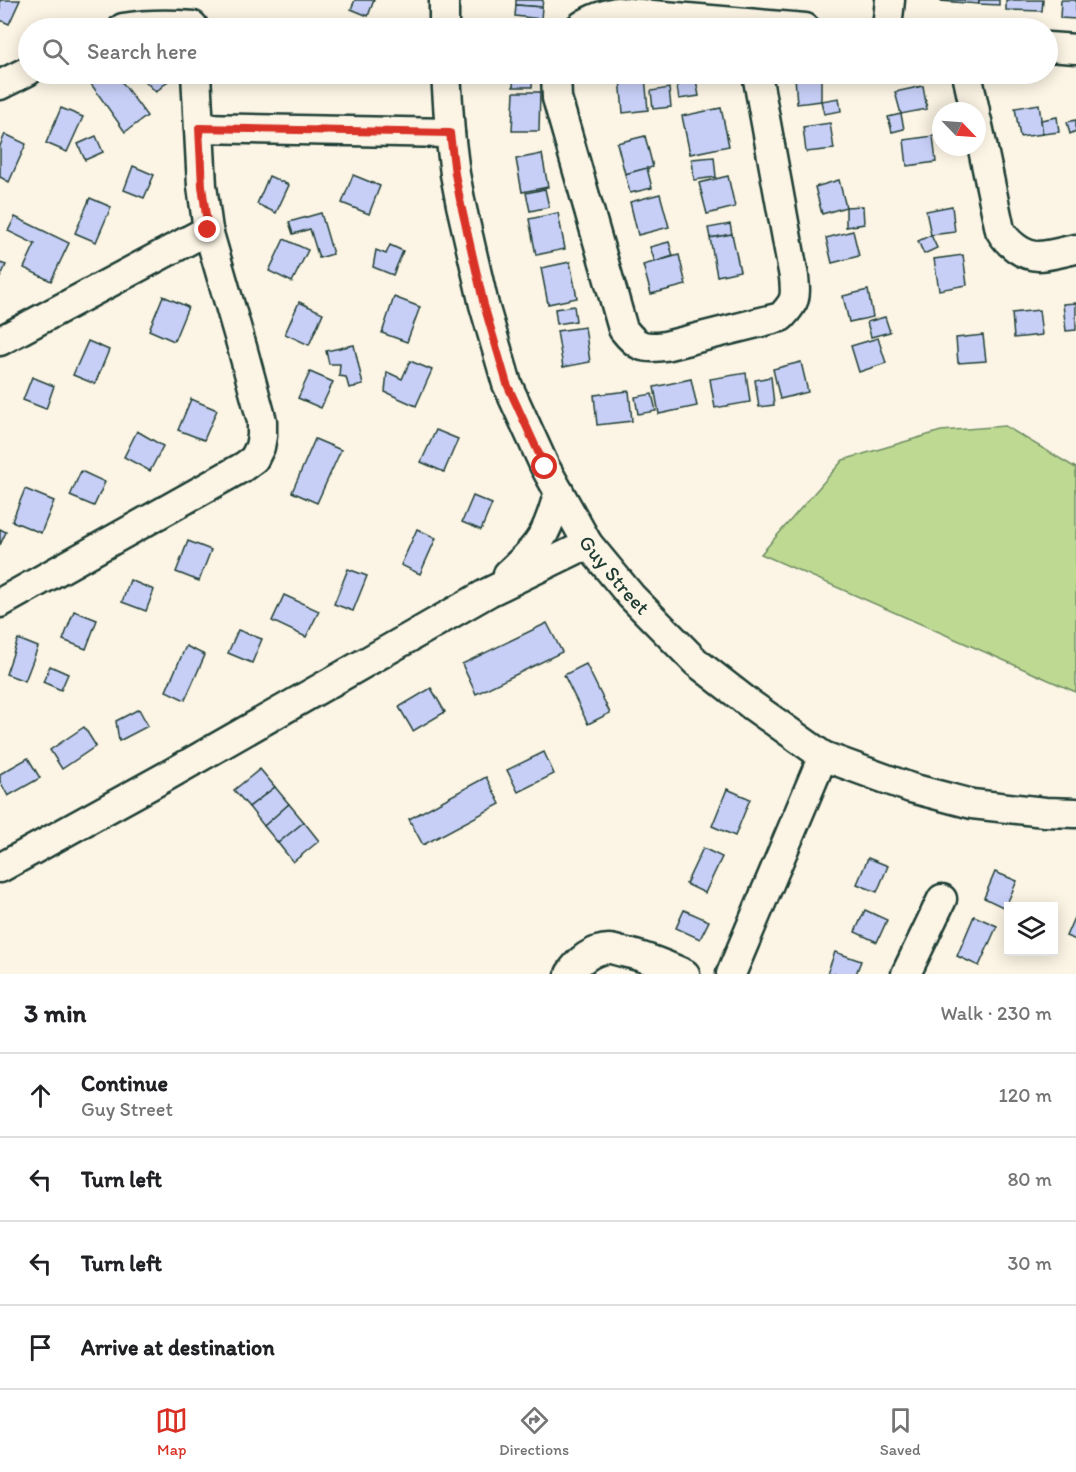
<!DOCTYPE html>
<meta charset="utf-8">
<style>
:root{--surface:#fff;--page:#f2f2f2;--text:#202124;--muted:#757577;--line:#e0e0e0;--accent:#d93025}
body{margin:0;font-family:Itim,sans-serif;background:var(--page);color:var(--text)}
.controls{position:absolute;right:18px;bottom:18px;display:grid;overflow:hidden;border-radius:0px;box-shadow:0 3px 15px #0003}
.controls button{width:54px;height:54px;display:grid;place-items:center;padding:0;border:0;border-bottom:2px solid var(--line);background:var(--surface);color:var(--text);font:30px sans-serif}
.compass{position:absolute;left:932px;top:102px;width:54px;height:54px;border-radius:50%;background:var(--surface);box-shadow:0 3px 15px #0003;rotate:115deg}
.stop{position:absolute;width:18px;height:18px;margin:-14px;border:4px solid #d93025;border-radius:50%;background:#fff}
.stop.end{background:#d93025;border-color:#fff;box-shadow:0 2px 6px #0008}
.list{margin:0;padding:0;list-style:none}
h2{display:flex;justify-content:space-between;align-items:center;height:78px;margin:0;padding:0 24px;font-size:26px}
h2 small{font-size:20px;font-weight:400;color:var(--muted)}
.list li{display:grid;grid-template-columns:39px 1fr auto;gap:18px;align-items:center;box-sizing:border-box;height:84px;padding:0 24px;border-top:2px solid var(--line)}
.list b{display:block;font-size:22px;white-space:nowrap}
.list p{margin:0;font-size:20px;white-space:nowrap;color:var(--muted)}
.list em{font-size:20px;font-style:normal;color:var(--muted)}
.icon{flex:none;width:33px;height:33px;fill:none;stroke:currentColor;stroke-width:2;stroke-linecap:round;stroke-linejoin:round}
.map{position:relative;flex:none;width:1076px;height:974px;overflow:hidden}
.search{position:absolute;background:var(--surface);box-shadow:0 3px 15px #0003;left:18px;right:18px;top:18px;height:66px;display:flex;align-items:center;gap:15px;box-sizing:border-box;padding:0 21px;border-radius:33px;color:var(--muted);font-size:22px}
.sheet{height:414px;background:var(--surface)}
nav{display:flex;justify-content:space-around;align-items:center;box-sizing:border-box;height:84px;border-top:2px solid var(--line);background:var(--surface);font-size:16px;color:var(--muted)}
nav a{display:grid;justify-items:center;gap:3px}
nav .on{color:var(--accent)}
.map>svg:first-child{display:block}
.green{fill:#beda92;stroke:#6e8c63;stroke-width:1.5}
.building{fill:#c7cff7;stroke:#1f3d34;stroke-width:1.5}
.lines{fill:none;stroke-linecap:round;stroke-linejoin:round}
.minor-casing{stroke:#1f3d34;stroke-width:33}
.minor{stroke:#fcf5e5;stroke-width:28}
.route{stroke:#d93025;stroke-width:8}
.labels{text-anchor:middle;stroke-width:5;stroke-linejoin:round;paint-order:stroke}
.street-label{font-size:21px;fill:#1f3d34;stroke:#fcf5e5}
</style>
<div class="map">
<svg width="1076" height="974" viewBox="0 0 1076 974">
<rect width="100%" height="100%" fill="#fcf5e5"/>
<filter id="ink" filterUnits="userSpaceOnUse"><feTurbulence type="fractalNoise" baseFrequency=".0167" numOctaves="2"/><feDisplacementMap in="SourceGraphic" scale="12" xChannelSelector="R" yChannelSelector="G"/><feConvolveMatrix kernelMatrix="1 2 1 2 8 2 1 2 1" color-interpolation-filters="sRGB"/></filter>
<g filter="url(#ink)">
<polygon class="green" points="1005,426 1076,468 1076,692 761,554 843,460 941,431"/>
<g class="building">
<polygon points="0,0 20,0 9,24 0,20"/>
<polygon points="355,0 374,0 368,16 351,9"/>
<polygon points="516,0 543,0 542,7 516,5"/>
<polygon points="940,0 979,0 979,4 940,1"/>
<polygon points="979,0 999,0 999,5 979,4"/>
<polygon points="1006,0 1043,0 1042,11 1006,10"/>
<polygon points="1061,0 1076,0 1076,19 1060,18"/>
<polygon points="516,5 542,7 541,19 515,16"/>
<polygon points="105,74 116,74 147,116 125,132 91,84"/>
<polygon points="138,74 160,74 168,81 156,92"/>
<polygon points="355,74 372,74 369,80"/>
<polygon points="514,74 533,74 532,87 513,87"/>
<polygon points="675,74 695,74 699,96 679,99"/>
<polygon points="821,74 821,101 797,104 795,77"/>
<polygon points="645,76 648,110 623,113 620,78"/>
<polygon points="923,86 927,109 901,114 895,92"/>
<polygon points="669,88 671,107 653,109 651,91"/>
<polygon points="514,92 540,92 539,131 512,131"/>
<polygon points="839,98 841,111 824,114 821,101"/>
<polygon points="1039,104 1043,134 1020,137 1015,108"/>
<polygon points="61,108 83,117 67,152 46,143"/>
<polygon points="721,108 729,146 690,154 682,116"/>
<polygon points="901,114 904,129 892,132 888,117"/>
<polygon points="1057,117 1059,132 1043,134 1041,120"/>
<polygon points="1076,120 1076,131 1070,134 1067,122"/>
<polygon points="830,123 834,149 806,152 803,127"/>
<polygon points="5,134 26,144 9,182 0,177 0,146"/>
<polygon points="96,136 103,152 85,160 78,144"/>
<polygon points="645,136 653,167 625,174 617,143"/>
<polygon points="933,136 936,162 907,166 904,140"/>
<polygon points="542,154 548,187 522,192 516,159"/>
<polygon points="714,157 716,177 694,180 692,159"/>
<polygon points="133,166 154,175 144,198 124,190"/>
<polygon points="647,168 652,188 630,193 625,174"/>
<polygon points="353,175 380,186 369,214 342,203"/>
<polygon points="269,176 289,185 276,213 257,204"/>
<polygon points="728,176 735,207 707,214 699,183"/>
<polygon points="839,180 846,207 822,214 815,187"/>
<polygon points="545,189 549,207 530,211 526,193"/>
<polygon points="660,194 669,227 638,235 630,202"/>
<polygon points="90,198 111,207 96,242 75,233"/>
<polygon points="863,206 864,224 846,227 846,207"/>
<polygon points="952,206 955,232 931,235 926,211"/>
<polygon points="321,213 333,254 319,258 310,229 293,234 289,222"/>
<polygon points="558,213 565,249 536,255 529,219"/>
<polygon points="15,217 69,243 51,281 24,268 35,244 8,231"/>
<polygon points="730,224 732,234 710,238 708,228"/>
<polygon points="853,231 859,256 832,263 826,238"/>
<polygon points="732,234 740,271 717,276 710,238"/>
<polygon points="931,235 937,248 924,254 918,241"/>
<polygon points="284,239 308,250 292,282 269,271"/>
<polygon points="669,242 673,256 655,262 650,247"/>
<polygon points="390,245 403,251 393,275 373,267 376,250 386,254"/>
<polygon points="679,255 686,285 651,294 643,265"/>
<polygon points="963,255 967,285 939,290 934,259"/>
<polygon points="570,262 577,298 548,304 541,268"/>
<polygon points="0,263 6,265 0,278"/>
<polygon points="868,290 873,317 849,322 843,296"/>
<polygon points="163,296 188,307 174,341 149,330"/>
<polygon points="394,297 420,307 407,342 382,333"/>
<polygon points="299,302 323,313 309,345 285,334"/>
<polygon points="1076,303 1076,330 1066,331 1063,304"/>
<polygon points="574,306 576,321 557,324 555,309"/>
<polygon points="1039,310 1042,335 1014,338 1012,313"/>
<polygon points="885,317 890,332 871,337 867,322"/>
<polygon points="585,327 590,362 563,367 557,331"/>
<polygon points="983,335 986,361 958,363 956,338"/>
<polygon points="878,338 886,363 859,372 851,346"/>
<polygon points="88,341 109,350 95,384 73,375"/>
<polygon points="354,345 363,385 349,388 346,377 339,376 340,364 329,364 326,351"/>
<polygon points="410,361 432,370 416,406 385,392 387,372 402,379"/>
<polygon points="801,362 808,392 780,399 773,369"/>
<polygon points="310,372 333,382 321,408 298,398"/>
<polygon points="746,373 750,402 715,408 710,379"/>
<polygon points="32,377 54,386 46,409 23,400"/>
<polygon points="771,377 774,405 759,407 755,380"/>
<polygon points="691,379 697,406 659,414 654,387"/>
<polygon points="629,391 632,421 597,425 594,395"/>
<polygon points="652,394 656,411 638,414 635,397"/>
<polygon points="191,399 217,410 204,440 178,430"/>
<polygon points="436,430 458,439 444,472 421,462"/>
<polygon points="137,431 163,446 150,471 124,457"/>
<polygon points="315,439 341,450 317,503 292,492"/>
<polygon points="81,471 105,482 94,506 70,496"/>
<polygon points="25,489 54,501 41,533 12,521"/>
<polygon points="473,496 492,504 481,530 462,522"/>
<polygon points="0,529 6,532 0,545"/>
<polygon points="417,529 436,538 420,574 401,565"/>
<polygon points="188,541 211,550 199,581 176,572"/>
<polygon points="348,569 367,576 353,611 334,604"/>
<polygon points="130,580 154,590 146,611 122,602"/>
<polygon points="284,595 319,611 306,637 272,621"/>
<polygon points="74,611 97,620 86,649 63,640"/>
<polygon points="547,623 562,652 476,694 462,664"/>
<polygon points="238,630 262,639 252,663 228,653"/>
<polygon points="18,639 38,647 25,681 6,674"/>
<polygon points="186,646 205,655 185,700 166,691"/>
<polygon points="586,664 610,713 588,724 564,675"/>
<polygon points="50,666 68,674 61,690 43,682"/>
<polygon points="431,688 445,712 413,731 399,707"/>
<polygon points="139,709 148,726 119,741 116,721"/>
<polygon points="84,727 96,746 62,769 50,750"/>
<polygon points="544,752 554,774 518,792 507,770"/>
<polygon points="28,758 40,778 8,796 0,781 0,774"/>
<polygon points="260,769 275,787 249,807 234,790"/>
<polygon points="486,777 500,804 423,845 409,819"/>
<polygon points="275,787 289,804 264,826 249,807"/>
<polygon points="727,789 750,799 735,836 712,826"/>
<polygon points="289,804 304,822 278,843 264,826"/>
<polygon points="304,822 319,841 293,862 278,843"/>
<polygon points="703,848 722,857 705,893 686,884"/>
<polygon points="868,858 888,866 877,892 857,884"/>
<polygon points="995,872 1017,881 1005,908 984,898"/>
<polygon points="684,910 709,921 700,939 676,928"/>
<polygon points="865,910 887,920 877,942 855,932"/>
<polygon points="1076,913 1076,940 1066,936"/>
<polygon points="974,916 997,926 979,966 957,956"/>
<polygon points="835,952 861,961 856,974 827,974"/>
</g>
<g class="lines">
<g class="minor-casing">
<g id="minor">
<polyline points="444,0 444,28"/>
<path d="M123,28C147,24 170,24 193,26"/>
<path d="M579,28C590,19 603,15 617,12L805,28"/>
<polyline points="887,28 890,0"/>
<polyline points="1048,47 1076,49"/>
<path id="s1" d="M446,74L450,133L455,174L461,205L484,305L507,384L545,467L588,544L631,596L696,662L750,704L823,756L911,788L972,804L1045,812L1076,813"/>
<path d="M556,74L557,98L623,329C637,347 643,349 665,346L781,317C796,301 796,298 794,277L757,74"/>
<polyline points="967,74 975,111"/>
<polyline points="0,85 28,71"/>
<path d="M977,121L1000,230C1007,243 1023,256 1038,256C1049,256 1065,251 1076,249"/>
<polyline points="199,128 450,133"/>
<polyline points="0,341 208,230"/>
<path d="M508,574C519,563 533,552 541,538C550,525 554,507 559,492"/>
<polyline points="0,603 243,467 254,459 260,447 262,436 262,421 242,347 208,230 202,186 196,74"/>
<polyline points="0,868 165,777 489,592 588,544"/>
<path d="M570,974C578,961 593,949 609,949C613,949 618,951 623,952C644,956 665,965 685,974"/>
<polyline points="731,974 823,756"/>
<polyline points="906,974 942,899"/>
</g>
</g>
<use href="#minor" class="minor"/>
</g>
</g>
<g class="lines" filter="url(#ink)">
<polyline class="route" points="208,230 202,186 199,128 450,133 455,174 461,205 484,305 507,384 545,467"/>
</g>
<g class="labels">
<g class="street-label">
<text dy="7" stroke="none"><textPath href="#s1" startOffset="537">Guy Street</textPath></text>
</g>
</g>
</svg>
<div class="controls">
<button><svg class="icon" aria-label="layers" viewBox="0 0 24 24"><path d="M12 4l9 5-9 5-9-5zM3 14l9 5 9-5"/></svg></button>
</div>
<svg class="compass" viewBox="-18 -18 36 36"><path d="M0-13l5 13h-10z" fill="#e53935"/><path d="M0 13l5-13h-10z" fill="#757577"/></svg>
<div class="stop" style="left:545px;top:467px"></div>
<div class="stop end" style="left:208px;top:230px"></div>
<div class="search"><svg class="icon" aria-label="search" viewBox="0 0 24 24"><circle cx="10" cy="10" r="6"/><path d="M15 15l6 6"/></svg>Search here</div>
</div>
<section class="sheet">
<h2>3 min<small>Walk · 230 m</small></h2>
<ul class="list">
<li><svg class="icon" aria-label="ahead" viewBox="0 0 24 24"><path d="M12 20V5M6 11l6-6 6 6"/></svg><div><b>Continue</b><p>Guy Street</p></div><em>120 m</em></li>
<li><svg class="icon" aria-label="left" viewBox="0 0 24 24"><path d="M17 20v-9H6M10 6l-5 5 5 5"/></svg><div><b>Turn left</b></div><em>80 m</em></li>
<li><svg class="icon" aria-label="left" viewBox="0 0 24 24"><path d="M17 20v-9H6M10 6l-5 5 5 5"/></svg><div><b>Turn left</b></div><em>30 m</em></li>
<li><svg class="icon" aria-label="arrive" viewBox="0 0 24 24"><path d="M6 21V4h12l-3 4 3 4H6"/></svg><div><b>Arrive at destination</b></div></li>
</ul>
</section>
<nav>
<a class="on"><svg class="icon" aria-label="map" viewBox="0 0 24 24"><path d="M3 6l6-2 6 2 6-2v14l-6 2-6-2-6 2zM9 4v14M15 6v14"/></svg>Map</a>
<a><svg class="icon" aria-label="directions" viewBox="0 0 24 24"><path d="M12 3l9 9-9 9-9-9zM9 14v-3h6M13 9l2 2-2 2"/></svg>Directions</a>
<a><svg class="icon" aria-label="saved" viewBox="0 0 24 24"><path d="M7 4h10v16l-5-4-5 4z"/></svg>Saved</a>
</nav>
